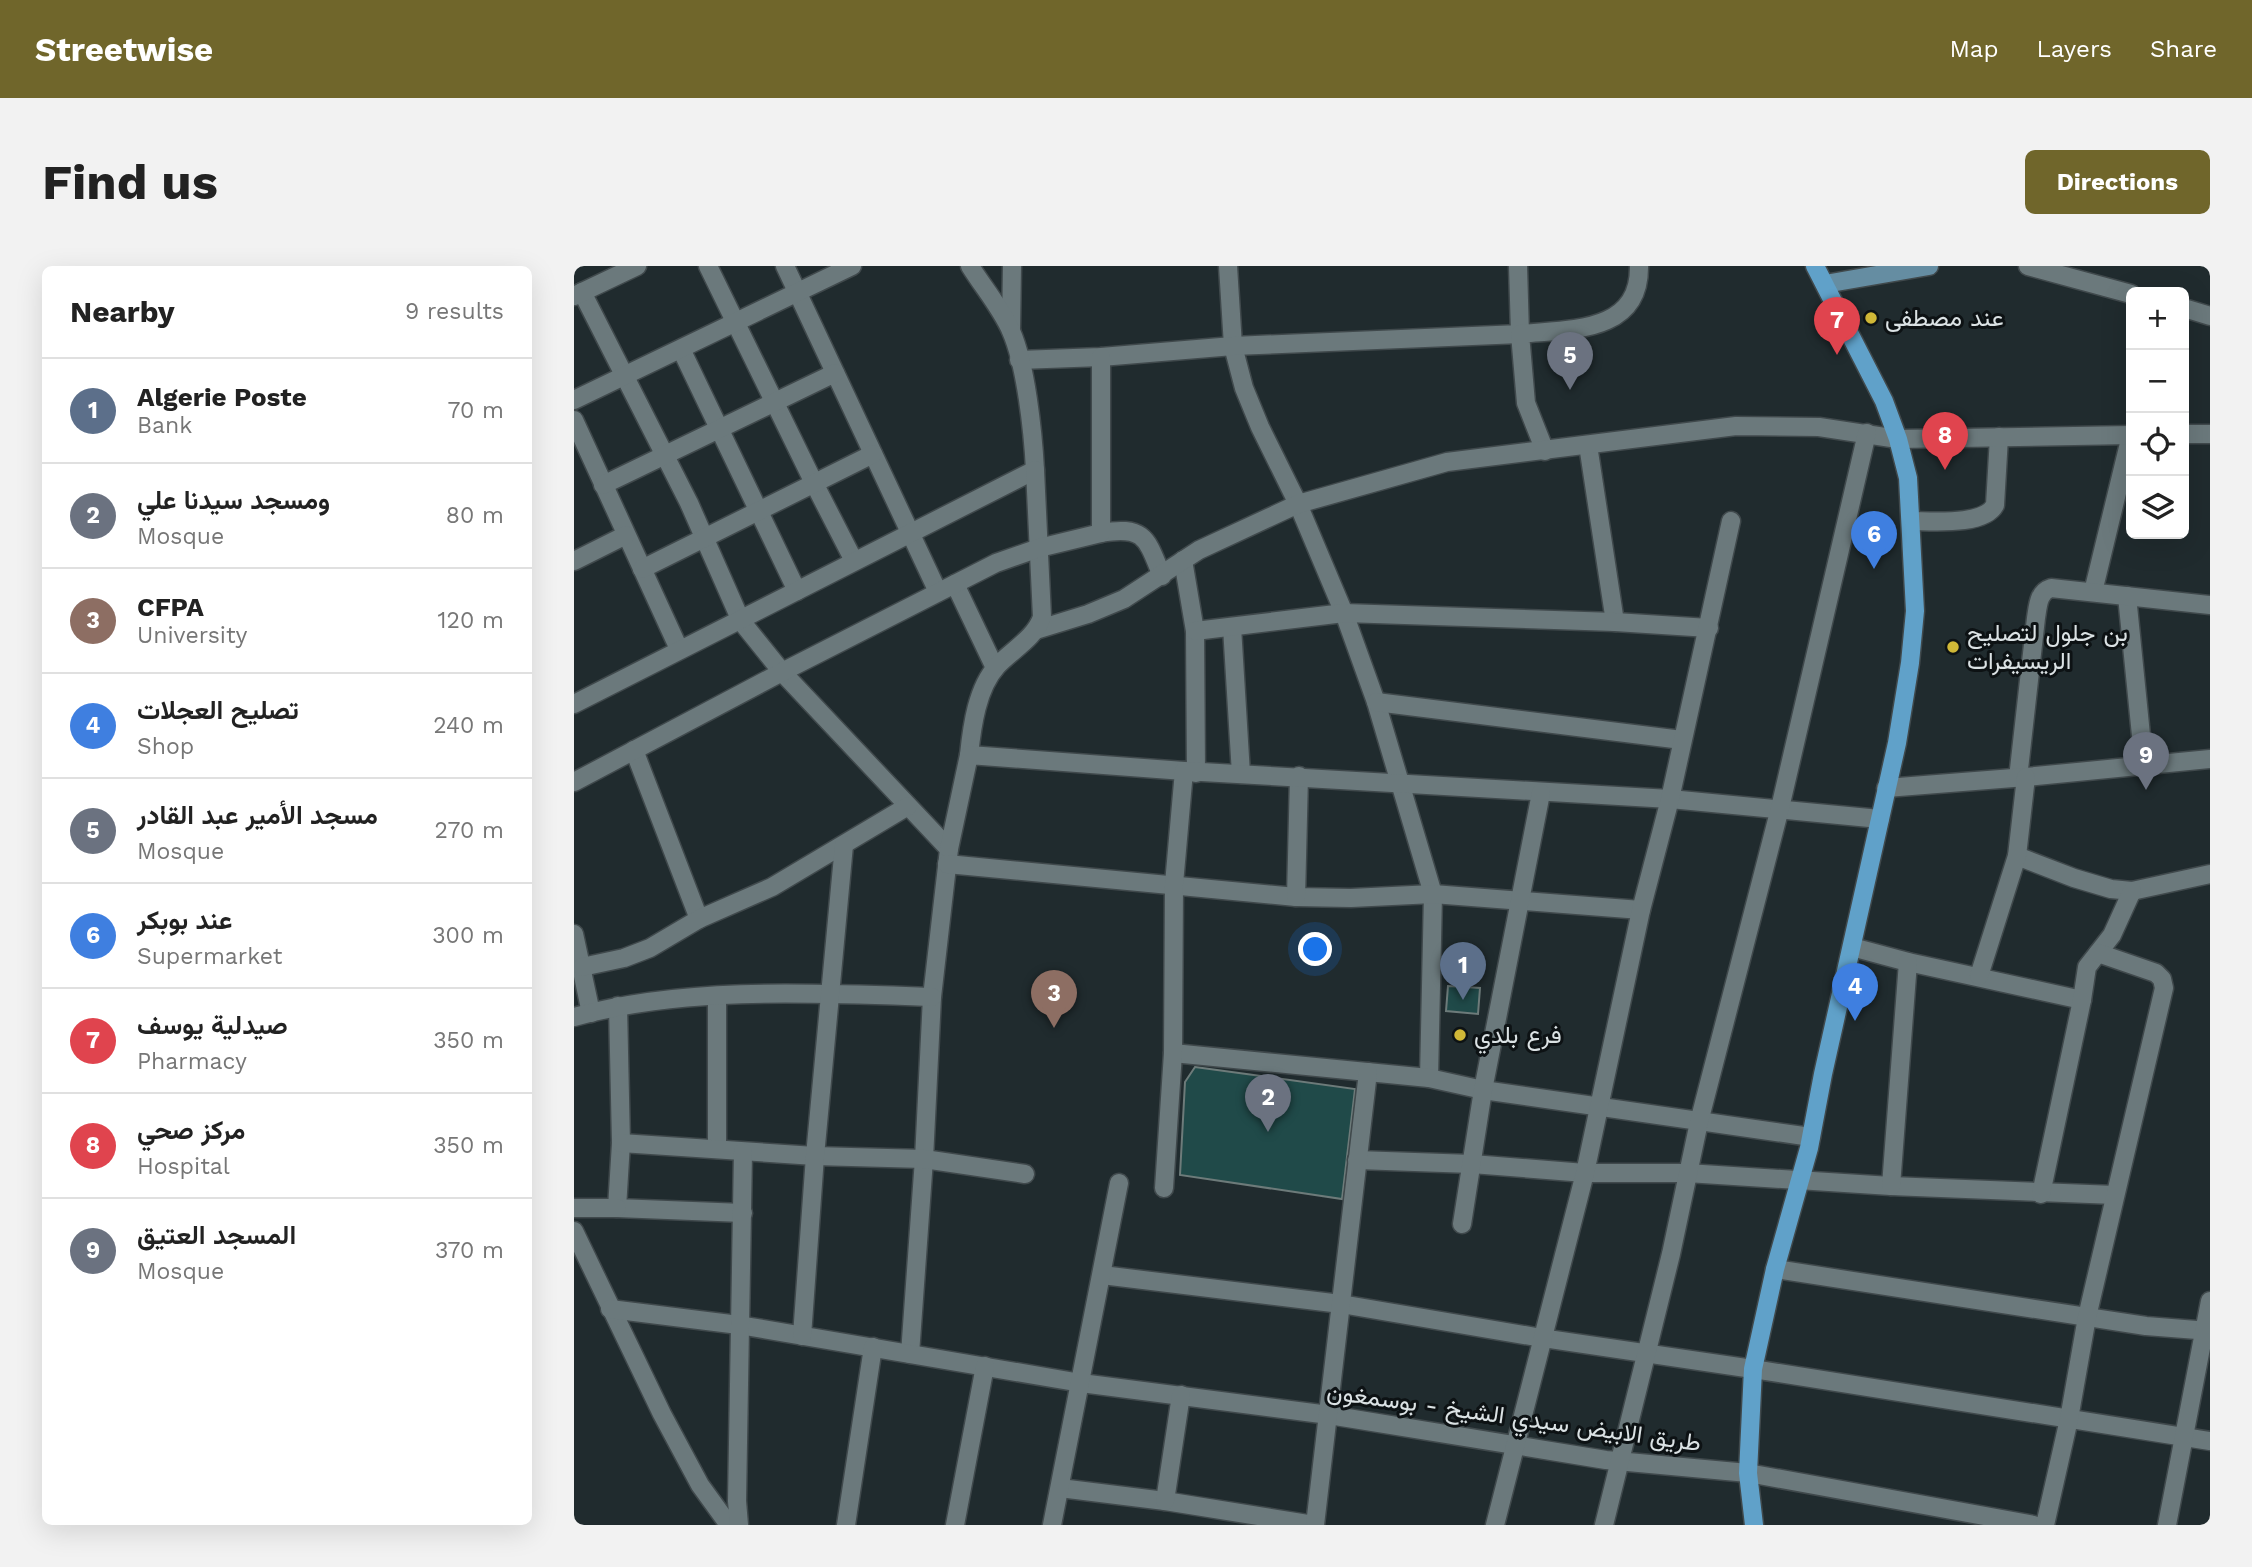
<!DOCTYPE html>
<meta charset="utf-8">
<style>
:root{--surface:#fff;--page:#f2f2f2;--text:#222;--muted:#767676;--line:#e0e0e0;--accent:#70662b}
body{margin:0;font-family:"Work Sans",Vazirmatn,sans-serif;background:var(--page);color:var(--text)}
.controls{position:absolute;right:21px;top:21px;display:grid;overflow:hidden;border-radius:10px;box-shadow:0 7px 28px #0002}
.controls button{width:63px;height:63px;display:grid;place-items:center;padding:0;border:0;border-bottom:2px solid var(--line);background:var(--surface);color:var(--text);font:35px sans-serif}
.you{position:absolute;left:742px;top:684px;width:24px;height:24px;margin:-18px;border:5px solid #fff;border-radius:50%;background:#1a73e8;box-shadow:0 0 0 10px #1a73e833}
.badge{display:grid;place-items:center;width:46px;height:46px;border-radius:50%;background:var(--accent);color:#fff;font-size:23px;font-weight:700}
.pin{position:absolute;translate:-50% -58px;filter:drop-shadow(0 2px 4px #0008)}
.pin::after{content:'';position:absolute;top:37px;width:24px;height:21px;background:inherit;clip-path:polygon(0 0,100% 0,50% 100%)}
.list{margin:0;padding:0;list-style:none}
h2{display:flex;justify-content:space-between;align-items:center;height:91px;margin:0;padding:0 28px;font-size:30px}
h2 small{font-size:23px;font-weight:400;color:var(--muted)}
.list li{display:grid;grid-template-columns:46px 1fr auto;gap:21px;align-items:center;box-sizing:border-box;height:105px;padding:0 28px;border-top:2px solid var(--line)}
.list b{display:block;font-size:26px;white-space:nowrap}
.list p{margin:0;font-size:23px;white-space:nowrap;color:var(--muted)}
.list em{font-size:23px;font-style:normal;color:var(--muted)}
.icon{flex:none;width:38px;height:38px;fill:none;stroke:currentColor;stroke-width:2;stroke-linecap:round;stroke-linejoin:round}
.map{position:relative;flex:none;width:1636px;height:1259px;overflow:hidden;border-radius:10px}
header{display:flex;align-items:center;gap:42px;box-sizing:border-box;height:98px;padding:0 35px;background:var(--accent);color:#fff}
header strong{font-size:33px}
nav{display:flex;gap:38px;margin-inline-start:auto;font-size:24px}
.intro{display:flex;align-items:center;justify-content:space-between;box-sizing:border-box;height:168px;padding:0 42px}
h1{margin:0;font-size:49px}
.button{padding:18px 32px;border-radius:10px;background:var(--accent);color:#fff;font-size:24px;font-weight:700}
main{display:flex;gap:42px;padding:0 42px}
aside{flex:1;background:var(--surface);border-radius:10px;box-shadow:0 7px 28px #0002}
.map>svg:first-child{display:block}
.building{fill:#204a49;stroke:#6d7b7a;stroke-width:2}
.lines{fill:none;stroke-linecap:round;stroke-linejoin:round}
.street-casing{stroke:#40494c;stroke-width:21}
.secondary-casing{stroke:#40494c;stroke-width:21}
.primary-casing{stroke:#40494c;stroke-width:21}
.street{stroke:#6b797c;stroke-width:18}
.secondary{stroke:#658da2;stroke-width:18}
.primary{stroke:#60a1c9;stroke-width:18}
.poi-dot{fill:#d0b837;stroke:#0d1214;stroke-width:2.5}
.labels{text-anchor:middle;stroke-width:6;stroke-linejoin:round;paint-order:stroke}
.poi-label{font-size:24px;fill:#dbe2e4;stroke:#0d1214;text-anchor:start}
.street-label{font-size:24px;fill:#dbe2e4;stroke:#0d1214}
</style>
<header>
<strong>Streetwise</strong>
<nav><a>Map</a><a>Layers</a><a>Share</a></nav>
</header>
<div class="intro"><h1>Find us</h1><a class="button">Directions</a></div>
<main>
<aside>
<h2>Nearby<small>9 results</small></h2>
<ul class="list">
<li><span class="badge" style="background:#5c6f8a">1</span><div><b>Algerie Poste</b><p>Bank</p></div><em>70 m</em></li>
<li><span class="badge" style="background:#6b7280">2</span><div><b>ومسجد سيدنا علي</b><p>Mosque</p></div><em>80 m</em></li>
<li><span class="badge" style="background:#8d6e63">3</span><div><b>CFPA</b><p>University</p></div><em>120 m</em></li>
<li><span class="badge" style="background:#3f7fe0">4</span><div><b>تصليح العجلات</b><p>Shop</p></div><em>240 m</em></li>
<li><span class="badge" style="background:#6b7280">5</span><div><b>مسجد الأمير عبد القادر</b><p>Mosque</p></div><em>270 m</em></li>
<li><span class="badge" style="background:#3f7fe0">6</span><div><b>عند بوبكر</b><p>Supermarket</p></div><em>300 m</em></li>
<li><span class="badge" style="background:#e0444e">7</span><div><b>صيدلية يوسف</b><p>Pharmacy</p></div><em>350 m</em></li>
<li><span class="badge" style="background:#e0444e">8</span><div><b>مركز صحي</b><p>Hospital</p></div><em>350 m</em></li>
<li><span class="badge" style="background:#6b7280">9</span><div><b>المسجد العتيق</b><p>Mosque</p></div><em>370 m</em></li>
</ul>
</aside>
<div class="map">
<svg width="1636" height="1259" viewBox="0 0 1636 1259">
<rect width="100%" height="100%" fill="#202b2e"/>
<g class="building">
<polygon points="874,720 906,722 904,748 872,745"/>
<polygon points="621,801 781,823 768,933 606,909 611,816"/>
</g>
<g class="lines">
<g class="street-casing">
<g id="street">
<polyline points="134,0 240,217 280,295"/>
<polyline points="211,0 364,326"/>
<polyline points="654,0 659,80 670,122 686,161 724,238 770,347 802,436 859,628 855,812"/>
<polyline points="1454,0 1557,28"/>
<polyline points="8,26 115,237 167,355 208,406 375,583 358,731 350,893 336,1088"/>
<polyline points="0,30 63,0"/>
<polyline points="1610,42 1636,50"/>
<polyline points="437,64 438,0"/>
<polyline points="107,83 223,325"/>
<polyline points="445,94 527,91 659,80 946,68 944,0"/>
<polyline points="0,134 278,0"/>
<polyline points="0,154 105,383"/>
<polyline points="1610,168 1636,168"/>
<polyline points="1014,179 1041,356"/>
<path d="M971,185L952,137L946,68C995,63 1066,68 1065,0"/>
<polyline points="29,219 261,107"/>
<path d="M1337,255C1358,255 1410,260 1421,239L1425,171"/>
<path d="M527,267C572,259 573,274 588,310"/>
<polyline points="609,294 621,365 622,507"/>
<polyline points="0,295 52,269"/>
<polyline points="68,303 299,188"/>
<polyline points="381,318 421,402"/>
<polyline points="1519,326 1557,169"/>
<polyline points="1553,330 1570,499"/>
<polyline points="658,361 667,508"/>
<polyline points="462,364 514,348 550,333 625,284 724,238 873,196 1162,160 1245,161 1324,173 1557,169"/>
<polyline points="621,365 770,347 1041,356 1135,362"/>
<polyline points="802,436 1108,474"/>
<path d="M0,438L461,204C459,166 452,99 437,65C427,42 409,21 396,0"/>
<polyline points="60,484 125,653"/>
<path d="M395,489C398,460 403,422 423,400C438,384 461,372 468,351L461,204"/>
<path d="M1444,512L1462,352C1464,340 1464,326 1477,322L1636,339"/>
<polyline points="0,516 208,406 422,297 465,282 527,267 527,91"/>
<polyline points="1312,522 1452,511 1636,493"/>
<polyline points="375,583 395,489 610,505"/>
<polyline points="1443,590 1500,612 1537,623 1558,625 1636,608"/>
<polyline points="373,598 722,631 777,632 859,628 1067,644"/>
<polyline points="722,631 725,510"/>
<polyline points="0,668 17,747"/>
<polyline points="1278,681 1334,696 1508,734"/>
<polyline points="8,701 50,692 76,682 125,653 198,621 334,540"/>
<polyline points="1405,710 1443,590 1452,511"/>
<polyline points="143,731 143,883"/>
<polyline points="44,740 47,877 43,942 169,947"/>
<path d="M0,751C111,720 244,727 358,731"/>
<polyline points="599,787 855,812 909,824 1237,871"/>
<polyline points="47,877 241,890 350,893 451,908"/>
<polyline points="783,894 898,898 1011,907 1113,907 1317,920 1541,929"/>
<polyline points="1317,920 1334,696"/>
<polyline points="590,922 599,787 600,618 610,505 1096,533 1306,553"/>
<polyline points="1467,928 1508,734 1513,701 1538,669 1558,625"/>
<polyline points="0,942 43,942"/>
<polyline points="888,958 909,824 967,527"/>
<polyline points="0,965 88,1148 126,1219 155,1259"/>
<polyline points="1201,1003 1572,1060 1636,1065"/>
<polyline points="528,1009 767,1038 968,1072 1179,1103 1636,1175"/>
<polyline points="36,1043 165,1059 507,1117 755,1149 1032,1194 1174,1207 1460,1259"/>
<polyline points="228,1070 241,890 270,579"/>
<polyline points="486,1222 591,1235 740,1259"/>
<polyline points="591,1235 607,1129"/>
<polyline points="165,1259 163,1235 169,886"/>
<polyline points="272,1259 299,1081"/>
<polyline points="381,1259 411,1100"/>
<polyline points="478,1259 545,917"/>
<polyline points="741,1259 794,806"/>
<polyline points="921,1259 1011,907 1067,644 1096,533 1157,255"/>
<polyline points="1030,1259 1097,988 1125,856 1206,542 1293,167"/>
<polyline points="1471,1259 1495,1153 1513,1051 1590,722 1588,713 1582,707 1524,687"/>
<polyline points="1593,1259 1636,1035"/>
</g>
</g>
<g class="secondary-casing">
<polyline id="secondary" points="1251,18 1355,0"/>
</g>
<g class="primary-casing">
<polyline id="primary" points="1180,1259 1174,1207 1179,1103 1201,1003 1235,882 1249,808 1323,477 1336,397 1341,345 1334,212 1324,173 1310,135 1241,0"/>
</g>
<use href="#street" class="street"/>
<use href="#secondary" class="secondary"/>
<use href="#primary" class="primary"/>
</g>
<g class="poi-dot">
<circle cx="1297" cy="52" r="7"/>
<circle cx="1379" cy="381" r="7"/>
<circle cx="886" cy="769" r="7"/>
</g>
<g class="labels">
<g class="poi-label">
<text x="1311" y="60">عند مصطفى</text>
<text x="1393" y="375">بن جلول لتصليح<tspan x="1393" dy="28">الريسيفرات</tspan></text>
<text x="900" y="777">فرع بلدي</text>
</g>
<g class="street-label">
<text transform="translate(940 1151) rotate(8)" y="8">طريق الابيض سيدي الشيخ - بوسمغون</text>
</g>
</g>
</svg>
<div class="controls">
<button>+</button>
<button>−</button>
<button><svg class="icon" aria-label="locate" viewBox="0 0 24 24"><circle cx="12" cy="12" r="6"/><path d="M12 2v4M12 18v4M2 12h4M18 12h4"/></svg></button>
<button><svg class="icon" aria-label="layers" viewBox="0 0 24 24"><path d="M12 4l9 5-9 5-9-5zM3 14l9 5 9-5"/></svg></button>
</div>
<div class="you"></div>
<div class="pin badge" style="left:889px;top:734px;background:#5c6f8a">1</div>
<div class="pin badge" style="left:694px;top:866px;background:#6b7280">2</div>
<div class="pin badge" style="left:480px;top:762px;background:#8d6e63">3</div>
<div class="pin badge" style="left:1281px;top:755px;background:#3f7fe0">4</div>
<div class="pin badge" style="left:996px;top:124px;background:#6b7280">5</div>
<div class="pin badge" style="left:1300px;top:303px;background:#3f7fe0">6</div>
<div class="pin badge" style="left:1263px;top:89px;background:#e0444e">7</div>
<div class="pin badge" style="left:1371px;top:204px;background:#e0444e">8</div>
<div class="pin badge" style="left:1572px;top:524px;background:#6b7280">9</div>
</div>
</main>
